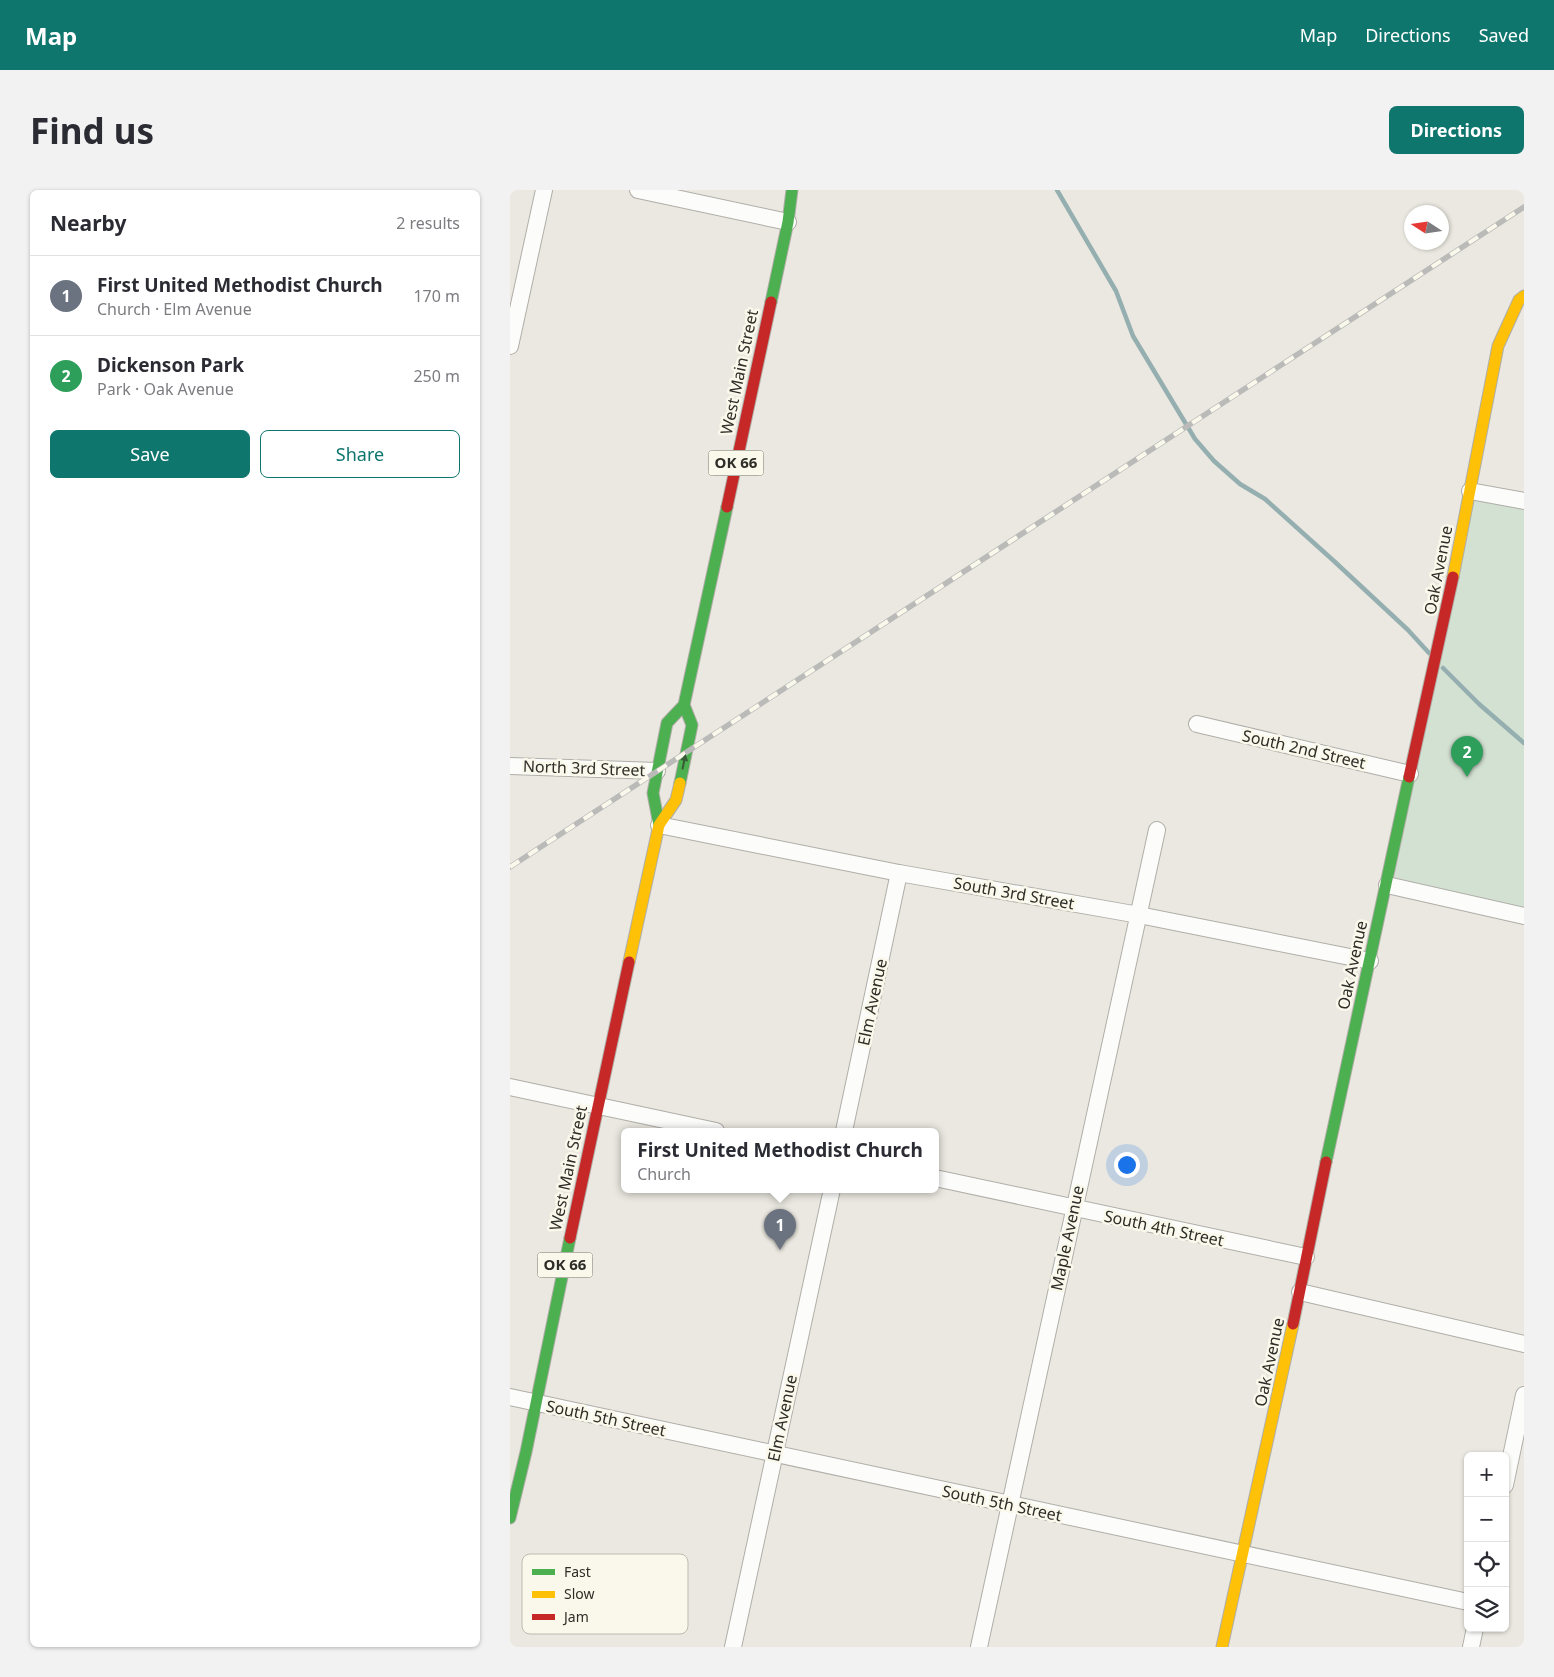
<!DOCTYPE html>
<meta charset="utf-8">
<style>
:root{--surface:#fff;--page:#f2f2f3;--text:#2b2b33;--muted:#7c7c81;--line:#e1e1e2;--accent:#0f766e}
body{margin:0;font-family:"Noto Sans",sans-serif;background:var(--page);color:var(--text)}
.controls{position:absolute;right:15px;bottom:15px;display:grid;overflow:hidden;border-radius:8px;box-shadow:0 1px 4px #0004}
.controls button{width:45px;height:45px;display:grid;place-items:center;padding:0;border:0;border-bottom:1px solid var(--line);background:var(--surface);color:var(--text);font:25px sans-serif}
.compass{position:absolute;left:894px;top:15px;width:45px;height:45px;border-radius:50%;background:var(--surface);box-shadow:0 1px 4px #0004;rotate:282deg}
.you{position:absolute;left:616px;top:974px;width:18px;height:18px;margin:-12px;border:4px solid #fff;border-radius:50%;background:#1a73e8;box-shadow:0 0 0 8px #1a73e833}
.badge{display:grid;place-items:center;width:32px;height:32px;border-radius:50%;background:var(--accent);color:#fff;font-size:16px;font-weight:700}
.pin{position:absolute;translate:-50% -41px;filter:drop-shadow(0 1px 2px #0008)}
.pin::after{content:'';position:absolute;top:26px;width:18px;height:15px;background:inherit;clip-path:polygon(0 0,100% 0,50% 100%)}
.popup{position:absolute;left:111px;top:938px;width:318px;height:65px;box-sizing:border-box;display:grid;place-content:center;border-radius:8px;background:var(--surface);filter:drop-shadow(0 1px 4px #0005);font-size:16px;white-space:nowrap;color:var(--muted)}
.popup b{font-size:19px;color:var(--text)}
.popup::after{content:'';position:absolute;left:50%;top:100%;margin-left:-10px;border:10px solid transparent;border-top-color:var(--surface)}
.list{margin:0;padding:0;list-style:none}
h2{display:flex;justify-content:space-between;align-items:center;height:65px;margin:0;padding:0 20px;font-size:21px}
h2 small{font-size:16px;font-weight:400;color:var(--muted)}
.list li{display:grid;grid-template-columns:32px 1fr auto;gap:15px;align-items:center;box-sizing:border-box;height:80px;padding:0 20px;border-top:1px solid var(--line)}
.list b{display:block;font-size:19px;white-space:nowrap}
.list p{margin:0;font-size:16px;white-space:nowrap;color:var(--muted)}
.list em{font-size:16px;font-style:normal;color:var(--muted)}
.actions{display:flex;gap:10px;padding:15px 20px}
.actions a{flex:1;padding:11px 0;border:1px solid var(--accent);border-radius:8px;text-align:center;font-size:18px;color:var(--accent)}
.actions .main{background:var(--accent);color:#fff}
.icon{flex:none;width:28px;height:28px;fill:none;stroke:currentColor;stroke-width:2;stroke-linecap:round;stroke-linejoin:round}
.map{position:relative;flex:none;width:1014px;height:1457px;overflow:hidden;border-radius:8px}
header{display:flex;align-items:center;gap:30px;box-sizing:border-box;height:70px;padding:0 25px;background:var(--accent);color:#fff}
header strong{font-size:24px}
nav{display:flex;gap:28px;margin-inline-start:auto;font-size:18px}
.intro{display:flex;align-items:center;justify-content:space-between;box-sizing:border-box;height:120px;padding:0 30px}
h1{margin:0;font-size:35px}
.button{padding:12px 22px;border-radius:8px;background:var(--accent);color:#fff;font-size:18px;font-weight:700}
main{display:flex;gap:30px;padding:0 30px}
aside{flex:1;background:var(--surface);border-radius:8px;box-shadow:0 1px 4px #0004}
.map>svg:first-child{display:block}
.green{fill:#d3e1d2}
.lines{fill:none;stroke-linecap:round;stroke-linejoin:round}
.stream{stroke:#95afb0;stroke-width:4.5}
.street-casing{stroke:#b0aea8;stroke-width:18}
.fast-casing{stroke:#b0aea8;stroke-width:13}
.slow-casing{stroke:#b0aea8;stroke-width:13}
.jam-casing{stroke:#b0aea8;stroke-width:13}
.street{stroke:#fcfcfa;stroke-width:16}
.fast{stroke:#4caf50;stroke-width:11}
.slow{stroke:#ffc107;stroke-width:11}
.jam{stroke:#c62828;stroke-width:11}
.rail-casing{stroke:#babab9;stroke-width:5.5}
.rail{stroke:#faf8eb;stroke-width:4;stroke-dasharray:11;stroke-linecap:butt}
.oneway{fill:#385a36}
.labels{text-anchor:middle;stroke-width:5;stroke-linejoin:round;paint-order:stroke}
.shield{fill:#faf8eb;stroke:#6b6a62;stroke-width:1}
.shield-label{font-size:15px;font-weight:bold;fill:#2e2d28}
.street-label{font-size:16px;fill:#2e2d28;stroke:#faf8eb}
.key{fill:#faf8eb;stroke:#bdbbb0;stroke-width:1}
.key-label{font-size:14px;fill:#2e2d28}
</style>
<header>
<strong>Map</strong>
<nav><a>Map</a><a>Directions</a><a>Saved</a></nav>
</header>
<div class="intro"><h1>Find us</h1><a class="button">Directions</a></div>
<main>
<aside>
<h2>Nearby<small>2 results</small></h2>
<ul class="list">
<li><span class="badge" style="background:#6b7280">1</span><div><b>First United Methodist Church</b><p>Church · Elm Avenue</p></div><em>170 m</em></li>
<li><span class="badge" style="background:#2e9e5b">2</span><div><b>Dickenson Park</b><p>Park · Oak Avenue</p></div><em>250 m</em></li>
</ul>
<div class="actions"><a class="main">Save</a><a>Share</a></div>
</aside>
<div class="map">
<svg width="1014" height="1457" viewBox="0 0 1014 1457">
<rect width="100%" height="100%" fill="#eae8e0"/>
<polygon class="green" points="960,301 1014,311 1014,726 877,695"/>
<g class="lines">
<g class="stream">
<polyline points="547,0 606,101 623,146 685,249 704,271 730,294 755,309 825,372 898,440 919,463"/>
<polyline points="933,478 969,514 1014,553"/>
</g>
<g class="street-casing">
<g id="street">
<polyline points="128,0 278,32"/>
<polyline points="0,156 34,0"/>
<polyline points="960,301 1014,311"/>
<polyline points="687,534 900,584"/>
<polyline points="0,576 147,581"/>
<polyline points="149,635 389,683 629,725 860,771"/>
<polyline points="877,695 1014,726"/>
<polyline points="0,897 206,941"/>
<polyline points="334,941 389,683"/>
<polyline points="425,988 796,1067"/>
<polyline points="790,1102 1014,1154"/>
<polyline points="0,1207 958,1412"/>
<polyline points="995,1295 1014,1205"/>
<polyline points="223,1457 322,999"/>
<polyline points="469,1457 647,640"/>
<polyline points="961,1457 965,1438"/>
</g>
</g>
<g class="fast-casing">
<g id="fast">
<polyline points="261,112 278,32 282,0"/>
<polyline points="170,593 182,535 174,515"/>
<polyline points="149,635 143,603 157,533 174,515 217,317"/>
<polyline points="816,972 899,587"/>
<polyline points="0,1328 16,1262 60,1048"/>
</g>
</g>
<g class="slow-casing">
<g id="slow">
<polyline points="943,387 988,156 1009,110 1014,106"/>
<polyline points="119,772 149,635 166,610 170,593"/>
<polyline points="712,1457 783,1134"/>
</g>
</g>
<g class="jam-casing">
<g id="jam">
<polyline points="217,317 261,112"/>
<polyline points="899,587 943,387"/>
<polyline points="60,1048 119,772"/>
<polyline points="783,1134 816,972"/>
</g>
</g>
<use href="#street" class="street"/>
<use href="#fast" class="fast"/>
<use href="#slow" class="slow"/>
<use href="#jam" class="jam"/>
<g class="rail-casing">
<polyline id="rail" points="0,677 1014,17"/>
</g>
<use href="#rail" class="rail"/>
</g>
<defs><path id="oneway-solid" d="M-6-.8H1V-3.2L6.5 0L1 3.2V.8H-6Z" transform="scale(1.25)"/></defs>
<use class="oneway" href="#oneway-solid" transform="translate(174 572) rotate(-78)"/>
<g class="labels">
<g class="shield">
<rect x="198.5" y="260.5" width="55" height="25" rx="4"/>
<rect x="27.5" y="1062.5" width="55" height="25" rx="4"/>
</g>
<g class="shield-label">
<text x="226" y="278">OK 66</text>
<text x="55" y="1080">OK 66</text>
</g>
<g class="street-label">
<text transform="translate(229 182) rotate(-78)" y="6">West Main Street</text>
<text transform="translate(928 380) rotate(-79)" y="6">Oak Avenue</text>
<text transform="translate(794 559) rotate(13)" y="6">South 2nd Street</text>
<text transform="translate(74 578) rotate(2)" y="6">North 3rd Street</text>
<text transform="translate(504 703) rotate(10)" y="6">South 3rd Street</text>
<text transform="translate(842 775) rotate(-78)" y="6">Oak Avenue</text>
<text transform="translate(362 812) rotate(-78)" y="6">Elm Avenue</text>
<text transform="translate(58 978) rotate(-78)" y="6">West Main Street</text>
<text transform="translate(654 1038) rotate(12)" y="6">South 4th Street</text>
<text transform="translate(557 1048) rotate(-78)" y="6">Maple Avenue</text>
<text transform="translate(759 1172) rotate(-78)" y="6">Oak Avenue</text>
<text transform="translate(96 1228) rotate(12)" y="6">South 5th Street</text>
<text transform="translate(272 1228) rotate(-78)" y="6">Elm Avenue</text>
<text transform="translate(492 1313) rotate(12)" y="6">South 5th Street</text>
</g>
</g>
<rect x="12" y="1364" width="166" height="80" rx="8" class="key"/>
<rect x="22" y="1379" width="23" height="6" fill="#4caf50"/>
<rect x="22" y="1401" width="23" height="7" fill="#ffc107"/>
<rect x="22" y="1424" width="23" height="6" fill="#c62828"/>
<g class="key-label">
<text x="54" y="1387">Fast</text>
<text x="54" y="1409">Slow</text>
<text x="54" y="1432">Jam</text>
</g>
</svg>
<div class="controls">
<button>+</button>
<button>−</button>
<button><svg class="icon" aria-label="locate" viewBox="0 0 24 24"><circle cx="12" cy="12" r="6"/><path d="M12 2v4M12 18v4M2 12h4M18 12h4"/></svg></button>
<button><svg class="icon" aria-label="layers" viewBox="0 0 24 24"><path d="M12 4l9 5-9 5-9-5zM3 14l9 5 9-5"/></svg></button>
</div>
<svg class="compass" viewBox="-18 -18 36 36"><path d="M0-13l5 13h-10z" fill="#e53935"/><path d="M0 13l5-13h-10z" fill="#7c7c81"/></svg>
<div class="you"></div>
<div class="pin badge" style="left:270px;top:1060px;background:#6b7280">1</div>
<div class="popup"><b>First United Methodist Church</b>Church</div>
<div class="pin badge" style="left:957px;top:587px;background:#2e9e5b">2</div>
</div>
</main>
